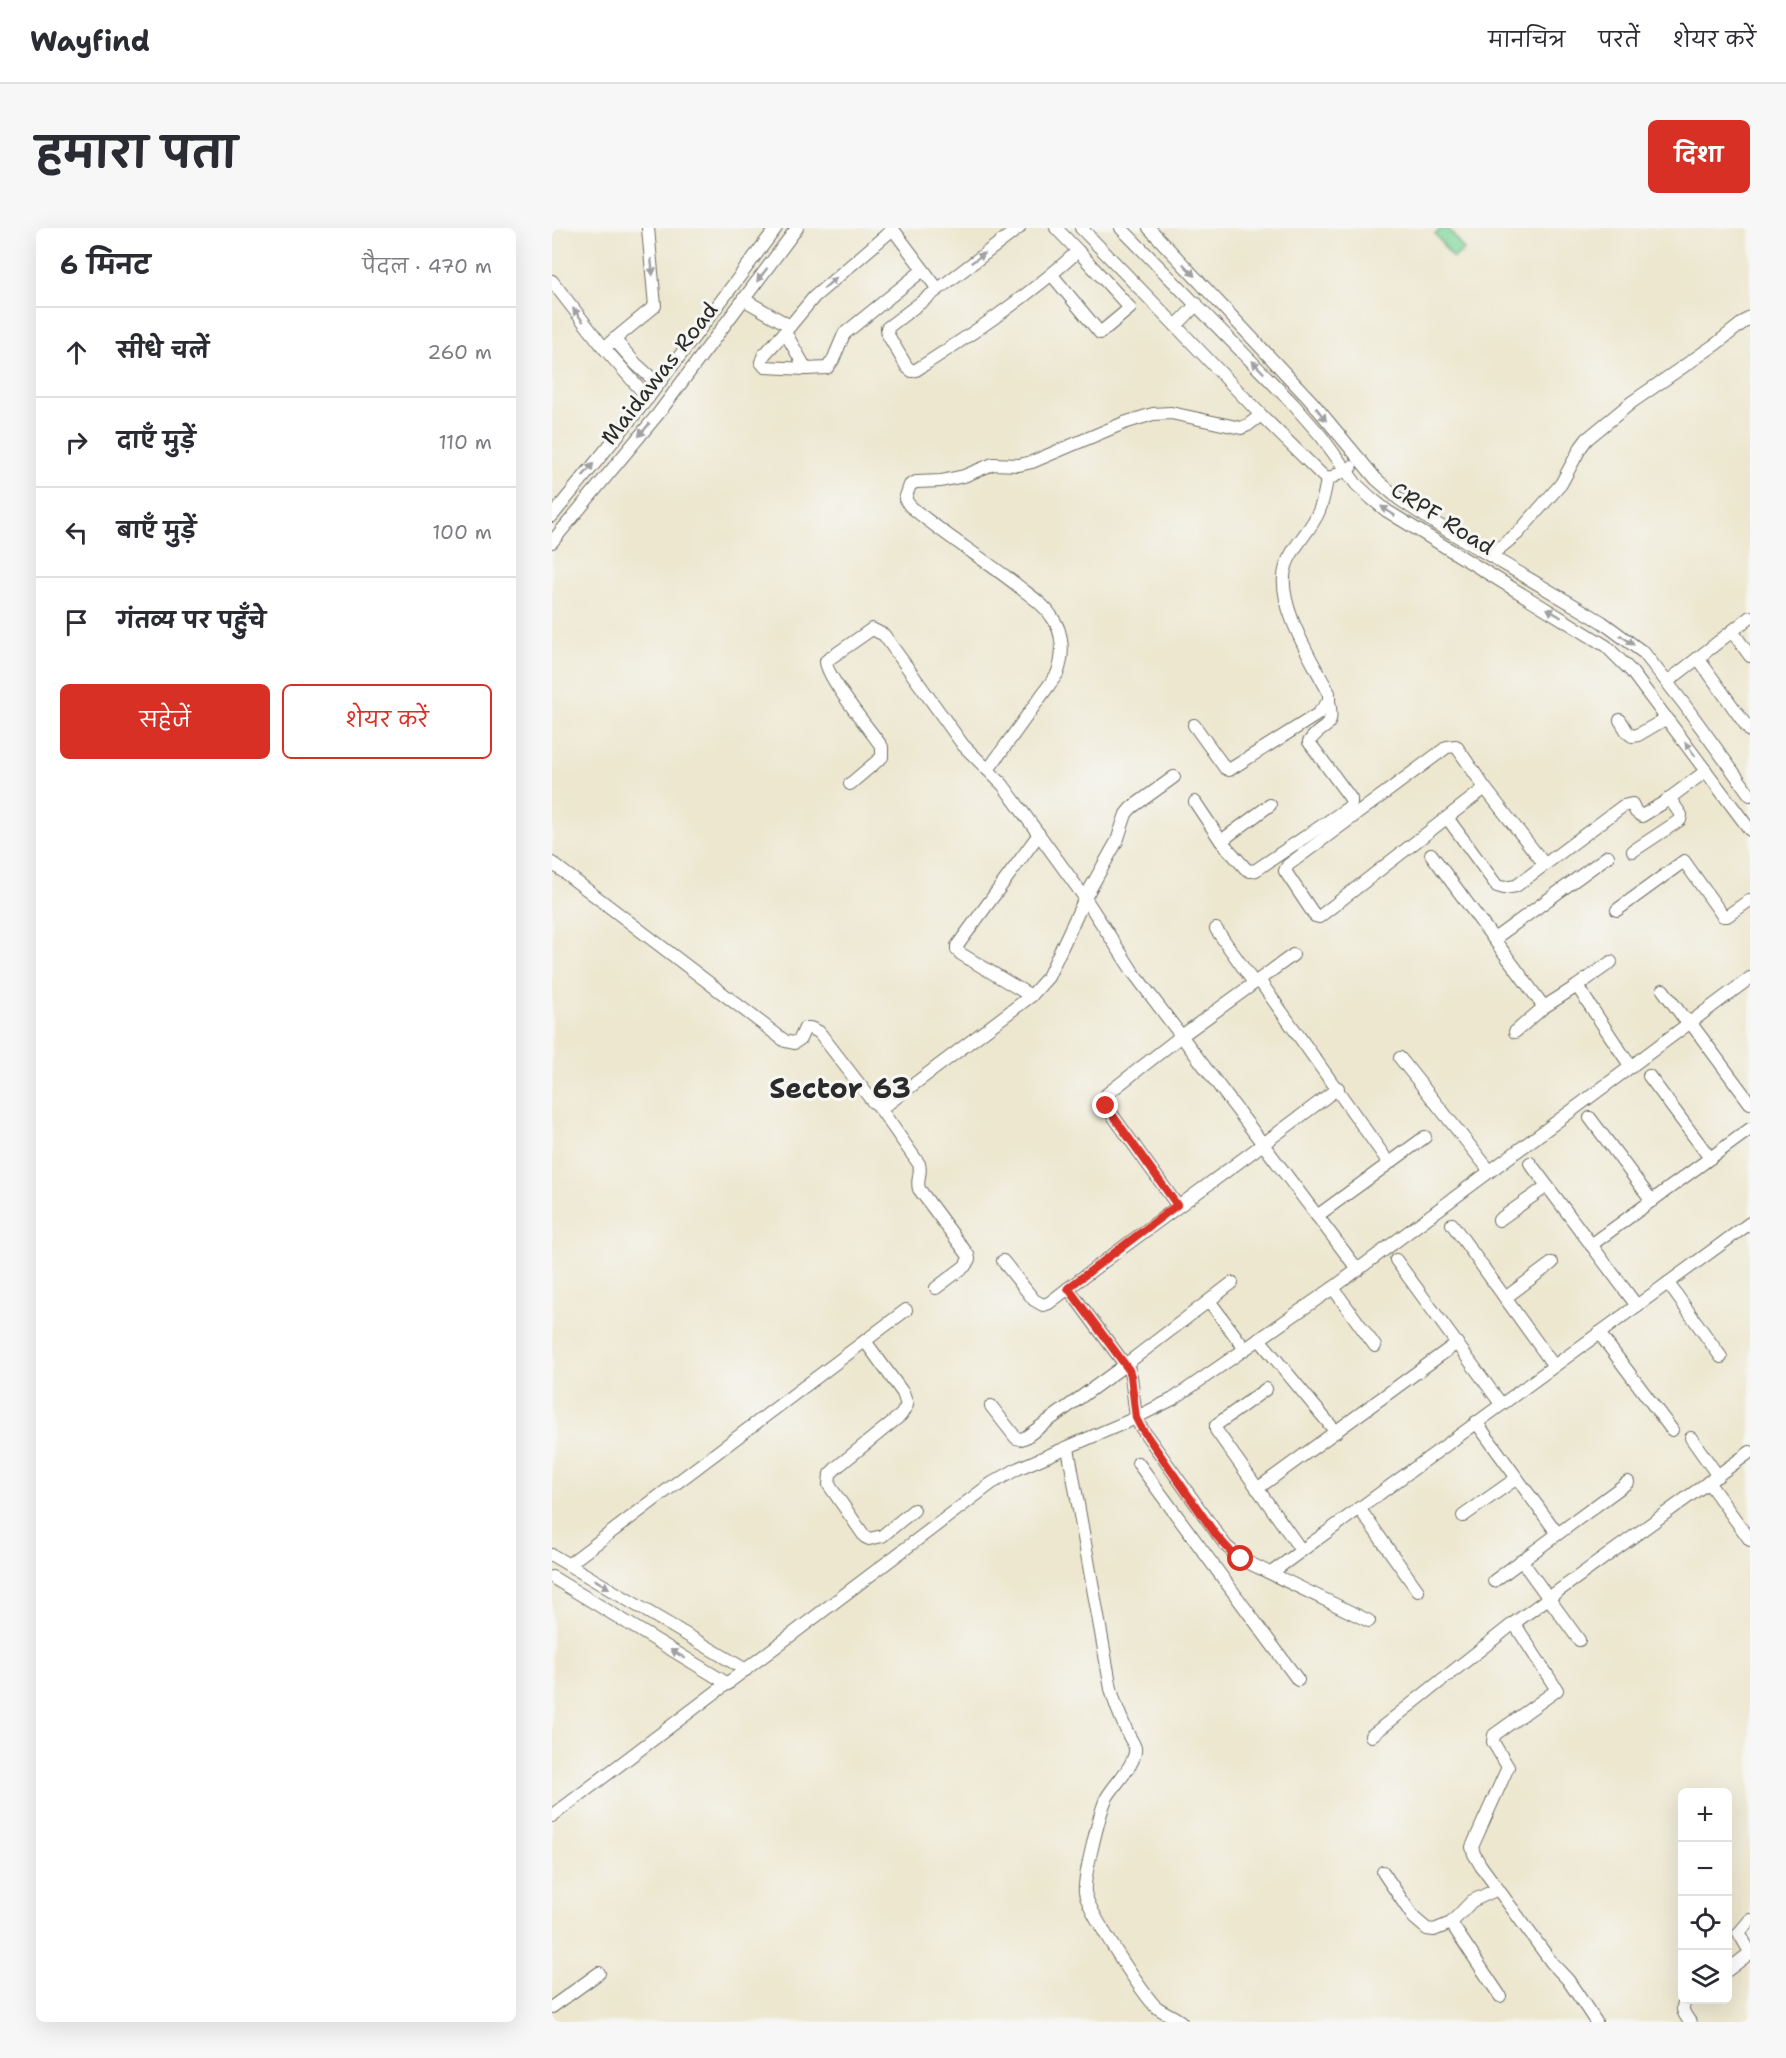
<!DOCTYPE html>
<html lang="hi">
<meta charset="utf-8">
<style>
:root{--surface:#fff;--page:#f7f7f7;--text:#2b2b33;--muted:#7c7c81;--line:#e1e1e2;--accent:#d93025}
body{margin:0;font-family:"Shantell Sans","Playpen Sans Deva",sans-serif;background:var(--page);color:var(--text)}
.controls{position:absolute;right:18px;bottom:18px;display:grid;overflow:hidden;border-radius:9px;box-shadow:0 6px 24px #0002}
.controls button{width:54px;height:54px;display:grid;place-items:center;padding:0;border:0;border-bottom:2px solid var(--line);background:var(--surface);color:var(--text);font:30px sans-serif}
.stop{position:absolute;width:18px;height:18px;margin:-14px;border:4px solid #d93025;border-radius:50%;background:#fff}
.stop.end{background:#d93025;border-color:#fff;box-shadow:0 2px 6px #0008}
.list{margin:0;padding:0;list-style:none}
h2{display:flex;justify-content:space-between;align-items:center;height:78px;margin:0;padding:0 24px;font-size:26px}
h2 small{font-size:20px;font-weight:400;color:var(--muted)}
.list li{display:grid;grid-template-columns:39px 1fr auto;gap:18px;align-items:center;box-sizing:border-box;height:90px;padding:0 24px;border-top:2px solid var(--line)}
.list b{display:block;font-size:22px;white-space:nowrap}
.list em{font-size:20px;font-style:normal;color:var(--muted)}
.actions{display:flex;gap:12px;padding:18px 24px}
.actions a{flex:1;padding:14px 0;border:2px solid var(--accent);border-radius:9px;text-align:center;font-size:21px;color:var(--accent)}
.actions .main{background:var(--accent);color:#fff}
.icon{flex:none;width:33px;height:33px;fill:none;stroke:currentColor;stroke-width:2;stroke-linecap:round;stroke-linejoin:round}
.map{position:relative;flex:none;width:1198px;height:1794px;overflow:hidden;border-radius:9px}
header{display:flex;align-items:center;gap:36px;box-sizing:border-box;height:84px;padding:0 30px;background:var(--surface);border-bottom:2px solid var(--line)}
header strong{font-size:28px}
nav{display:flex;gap:33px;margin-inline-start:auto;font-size:21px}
.intro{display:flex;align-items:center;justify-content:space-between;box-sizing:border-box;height:144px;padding:0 36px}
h1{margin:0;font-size:42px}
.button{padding:15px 27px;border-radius:9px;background:var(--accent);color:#fff;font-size:21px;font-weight:700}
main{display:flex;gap:36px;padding:0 36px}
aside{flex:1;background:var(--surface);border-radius:9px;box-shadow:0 6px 24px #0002}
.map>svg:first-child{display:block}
.garden{fill:#7dd69c;stroke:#548064;stroke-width:1.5}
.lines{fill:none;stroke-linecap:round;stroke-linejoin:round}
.minor-casing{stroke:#6f6d64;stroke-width:14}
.minor{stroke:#fff;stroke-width:12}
.oneway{fill:#a0a0a0}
.route{stroke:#d93025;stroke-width:8}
.labels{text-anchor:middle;stroke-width:6;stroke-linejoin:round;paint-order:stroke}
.street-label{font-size:22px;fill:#2b2b2b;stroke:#f6f6f2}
.district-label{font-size:28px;font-weight:bold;fill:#2b2b2b;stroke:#f6f6f2}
</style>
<header>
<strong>Wayfind</strong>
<nav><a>मानचित्र</a><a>परतें</a><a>शेयर करें</a></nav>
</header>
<div class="intro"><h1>हमारा पता</h1><a class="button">दिशा</a></div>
<main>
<aside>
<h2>6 मिनट<small>पैदल · 470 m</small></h2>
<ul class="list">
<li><svg class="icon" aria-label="ahead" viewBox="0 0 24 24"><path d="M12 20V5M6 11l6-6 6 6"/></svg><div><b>सीधे चलें</b></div><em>260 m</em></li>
<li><svg class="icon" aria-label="right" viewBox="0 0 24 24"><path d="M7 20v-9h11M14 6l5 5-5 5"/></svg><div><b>दाएँ मुड़ें</b></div><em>110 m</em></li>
<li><svg class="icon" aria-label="left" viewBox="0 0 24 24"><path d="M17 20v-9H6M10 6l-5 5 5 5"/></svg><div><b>बाएँ मुड़ें</b></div><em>100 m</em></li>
<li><svg class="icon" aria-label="arrive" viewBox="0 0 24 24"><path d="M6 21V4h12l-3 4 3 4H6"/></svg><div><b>गंतव्य पर पहुँचे</b></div></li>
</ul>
<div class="actions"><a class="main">सहेजें</a><a>शेयर करें</a></div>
</aside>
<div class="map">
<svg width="1198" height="1794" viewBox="0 0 1198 1794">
<rect width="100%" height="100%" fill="#f6f6f2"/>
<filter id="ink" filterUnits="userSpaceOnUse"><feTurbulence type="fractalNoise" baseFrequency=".0167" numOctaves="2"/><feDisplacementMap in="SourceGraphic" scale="12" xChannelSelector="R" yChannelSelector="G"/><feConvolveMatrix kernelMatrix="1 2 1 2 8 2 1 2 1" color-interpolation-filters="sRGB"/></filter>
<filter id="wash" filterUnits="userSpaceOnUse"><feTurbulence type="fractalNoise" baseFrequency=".008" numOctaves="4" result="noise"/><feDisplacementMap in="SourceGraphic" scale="24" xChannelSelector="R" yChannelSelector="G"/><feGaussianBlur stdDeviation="1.35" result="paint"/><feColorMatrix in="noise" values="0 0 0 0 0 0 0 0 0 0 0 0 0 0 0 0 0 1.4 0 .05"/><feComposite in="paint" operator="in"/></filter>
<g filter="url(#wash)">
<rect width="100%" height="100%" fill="#ede7cf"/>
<polygon class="garden" points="891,0 896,0 912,22 901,30 883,6"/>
</g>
<g filter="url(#ink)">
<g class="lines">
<g class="minor-casing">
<g id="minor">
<polyline points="340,0 385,60"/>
<path d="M467,0L335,100L336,107L355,139L360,143L364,142C420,106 477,68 526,23L504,0"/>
<polyline points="529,0 624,98"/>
<polyline points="569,0 741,176 769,208 804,256 819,270 835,283 1054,418 1079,443 1198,602"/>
<polyline points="597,0 760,174 824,251 847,271 883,295 1050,394 1092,425 1132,476 1198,567"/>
<polyline points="500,47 548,105 578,80 526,23"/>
<polyline points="0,53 52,120 96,170"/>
<polyline points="191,71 238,98"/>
<polyline points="233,104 212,127 209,134 213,139 254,141 275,140 281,132 292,106 371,42"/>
<polyline points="62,111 84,136 106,156"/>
<polyline points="52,120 103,78 96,0"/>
<polyline points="254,141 233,104 262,69 341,1"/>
<polyline points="709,187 775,252"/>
<polyline points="0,288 96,170 224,0"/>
<polyline points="0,314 106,186 245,0"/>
<polyline points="939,327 966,305 1009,256 1029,219 1035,211 1080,174 1164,116 1198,89"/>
<polyline points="1180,403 1198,428"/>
<polyline points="1146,430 1198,389"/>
<polyline points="1115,454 1146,430 1198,503"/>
<polyline points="1068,492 1076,505 1080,508 1086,507 1115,490"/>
<path d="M642,497L673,540L677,542L766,486L777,473V465C761,434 722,374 734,338C740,318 759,303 767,283C771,274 773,262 775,252L799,239"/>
<path d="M436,542L505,446C512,429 512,405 500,389C492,376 477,367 466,358C431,330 392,307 358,278L353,271L358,257L364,254L389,253L412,248L441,236L467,237L480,234L572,195L601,186L619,185L689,200L696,197L709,187L624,98L645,76"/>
<path d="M298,556L330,529V519C319,503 273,448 274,433L320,401L332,407L411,517L451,557L533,670L581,744L806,1042"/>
<polyline points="933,560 767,689 763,688 733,643 736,637 895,519 904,518 933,560 993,637"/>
<path d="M643,574L669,613L694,641L698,643L704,642L796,580L799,576V571L757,514C771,493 783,505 777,473"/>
<polyline points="899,595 945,658 952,660 964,658 1071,578 1080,576 1084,584 1090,588 1111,575 1154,543"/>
<polyline points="669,613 718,577"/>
<polyline points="1081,623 1128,592 1129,587 1118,571"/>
<polyline points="879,626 992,779 1025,758 1079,839"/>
<polyline points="0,635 233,813 242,815 248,811 253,800 258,800 267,804 321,874 333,878 479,768 496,749 533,670 565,613 574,586 579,580 622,549"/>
<polyline points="1065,682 1132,633 1171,688 1175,688 1198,672"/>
<polyline points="664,701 702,755"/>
<polyline points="942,711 1056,628"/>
<polyline points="707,752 837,935"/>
<polyline points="1025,758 1059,734"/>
<polyline points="1111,762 1131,789 1138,794 1198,875"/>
<polyline points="479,768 409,726 405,722 405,718 487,606"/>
<polyline points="963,804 992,779"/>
<polyline points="848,830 938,943"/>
<polyline points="1097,848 1158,930"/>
<path d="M325,876L367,936C370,945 364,952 367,961L416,1027L417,1031L413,1038L384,1060"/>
<polyline points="1038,890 1100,973"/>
<polyline points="978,935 1085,1078"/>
<polyline points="625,977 554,878 552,872 555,866 628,809 741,727"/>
<polyline points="765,988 873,909"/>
<polyline points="947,992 995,958"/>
<polyline points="900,996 1002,1138"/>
<polyline points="1039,1017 1198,901"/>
<polyline points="844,1032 949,1176"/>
<path d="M451,1033L482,1072L491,1077L497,1075C592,1002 690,933 786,860"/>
<polyline points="1116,1055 1169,1129"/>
<polyline points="516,1060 577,1142 579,1148 584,1190 588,1198 674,1318 689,1331 817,1393"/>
<polyline points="781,1060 823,1118"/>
<polyline points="953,1070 1000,1035"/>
<polyline points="658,1074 693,1121"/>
<polyline points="1047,1105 1120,1202"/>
<polyline points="707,1111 784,1204"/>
<polyline points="313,1113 351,1165 355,1177 349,1187 285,1239 278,1246 277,1257 313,1309 317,1311 330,1308 362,1282"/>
<polyline points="714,1161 664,1197 664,1202 749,1322"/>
<polyline points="439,1178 464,1210 469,1211 474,1209 573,1137 680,1055"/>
<polyline points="924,1194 1005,1305"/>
<polyline points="1139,1210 1166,1248"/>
<path d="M516,1220L559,1461C563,1477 570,1493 577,1508C579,1512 582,1516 583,1520C585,1536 561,1557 554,1571C548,1584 531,1651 533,1664C535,1682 588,1761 602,1777C609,1784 621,1787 629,1794"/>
<polyline points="586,1235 746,1452"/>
<polyline points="1156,1254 1198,1312"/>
<polyline points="705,1261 905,1115"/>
<polyline points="807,1280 866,1363"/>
<polyline points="911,1288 965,1250"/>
<polyline points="0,1327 194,1442"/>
<polyline points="969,1332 1027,1412"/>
<polyline points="17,1336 354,1082"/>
<polyline points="719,1345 1198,995"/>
<polyline points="0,1349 176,1456"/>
<polyline points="942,1353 1076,1254"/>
<polyline points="962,1395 1005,1462 942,1507 941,1514 956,1539 920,1619 922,1626 929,1638 1000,1735 1016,1752 1044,1794"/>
<polyline points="819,1508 962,1395 1198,1224"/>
<polyline points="0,1588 440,1255 467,1240 579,1192 621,1171 781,1060 1198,750"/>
<polyline points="831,1644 862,1690 875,1701 882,1702 899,1695 920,1673 946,1661"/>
<polyline points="1198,1692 1187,1705 1198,1724"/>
<polyline points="899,1695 948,1768"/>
<polyline points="1176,1742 1198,1725"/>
<path d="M1135,1772C1127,1779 1132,1786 1138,1794"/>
<polyline points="0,1779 47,1745"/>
</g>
</g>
<use href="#minor" class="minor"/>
</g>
<defs><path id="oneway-solid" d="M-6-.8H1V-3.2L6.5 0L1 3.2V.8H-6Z" transform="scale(1.5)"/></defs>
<g class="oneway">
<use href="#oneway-solid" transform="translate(426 30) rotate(-36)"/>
<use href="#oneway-solid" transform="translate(100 39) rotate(84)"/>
<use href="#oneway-solid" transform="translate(637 42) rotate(46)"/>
<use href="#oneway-solid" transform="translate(210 47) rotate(127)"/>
<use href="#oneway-solid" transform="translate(278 55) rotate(-41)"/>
<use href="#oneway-solid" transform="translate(26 87) rotate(-128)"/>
<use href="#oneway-solid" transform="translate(706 139) rotate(-134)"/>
<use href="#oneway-solid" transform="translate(769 186) rotate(52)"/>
<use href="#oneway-solid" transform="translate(92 202) rotate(130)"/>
<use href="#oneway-solid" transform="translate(36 242) rotate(-50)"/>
<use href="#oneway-solid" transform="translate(836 283) rotate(-146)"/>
<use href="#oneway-solid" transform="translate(1002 385) rotate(-148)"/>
<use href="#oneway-solid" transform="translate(1075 412) rotate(36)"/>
<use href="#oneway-solid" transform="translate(1138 521) rotate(-126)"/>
<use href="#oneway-solid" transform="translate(50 1356) rotate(31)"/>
<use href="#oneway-solid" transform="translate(126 1426) rotate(-149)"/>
</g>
</g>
<g class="lines" filter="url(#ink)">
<polyline class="route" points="554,878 625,977 516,1060 577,1142 579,1148 584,1190 588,1198 664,1307 681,1326 689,1331"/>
</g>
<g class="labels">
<g class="street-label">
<text transform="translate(107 145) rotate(-52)" y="8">Maidawas Road</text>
<text transform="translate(891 290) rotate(32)" y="8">CRPF Road</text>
</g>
<g class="district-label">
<text x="288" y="870">Sector 63</text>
</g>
</g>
</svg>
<div class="controls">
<button>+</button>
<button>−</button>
<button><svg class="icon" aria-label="locate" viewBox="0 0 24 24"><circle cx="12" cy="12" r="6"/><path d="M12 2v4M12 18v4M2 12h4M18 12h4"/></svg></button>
<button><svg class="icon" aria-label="layers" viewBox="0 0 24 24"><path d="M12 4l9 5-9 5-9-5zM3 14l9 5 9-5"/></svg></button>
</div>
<div class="stop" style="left:689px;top:1331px"></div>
<div class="stop end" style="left:554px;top:878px"></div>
</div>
</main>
